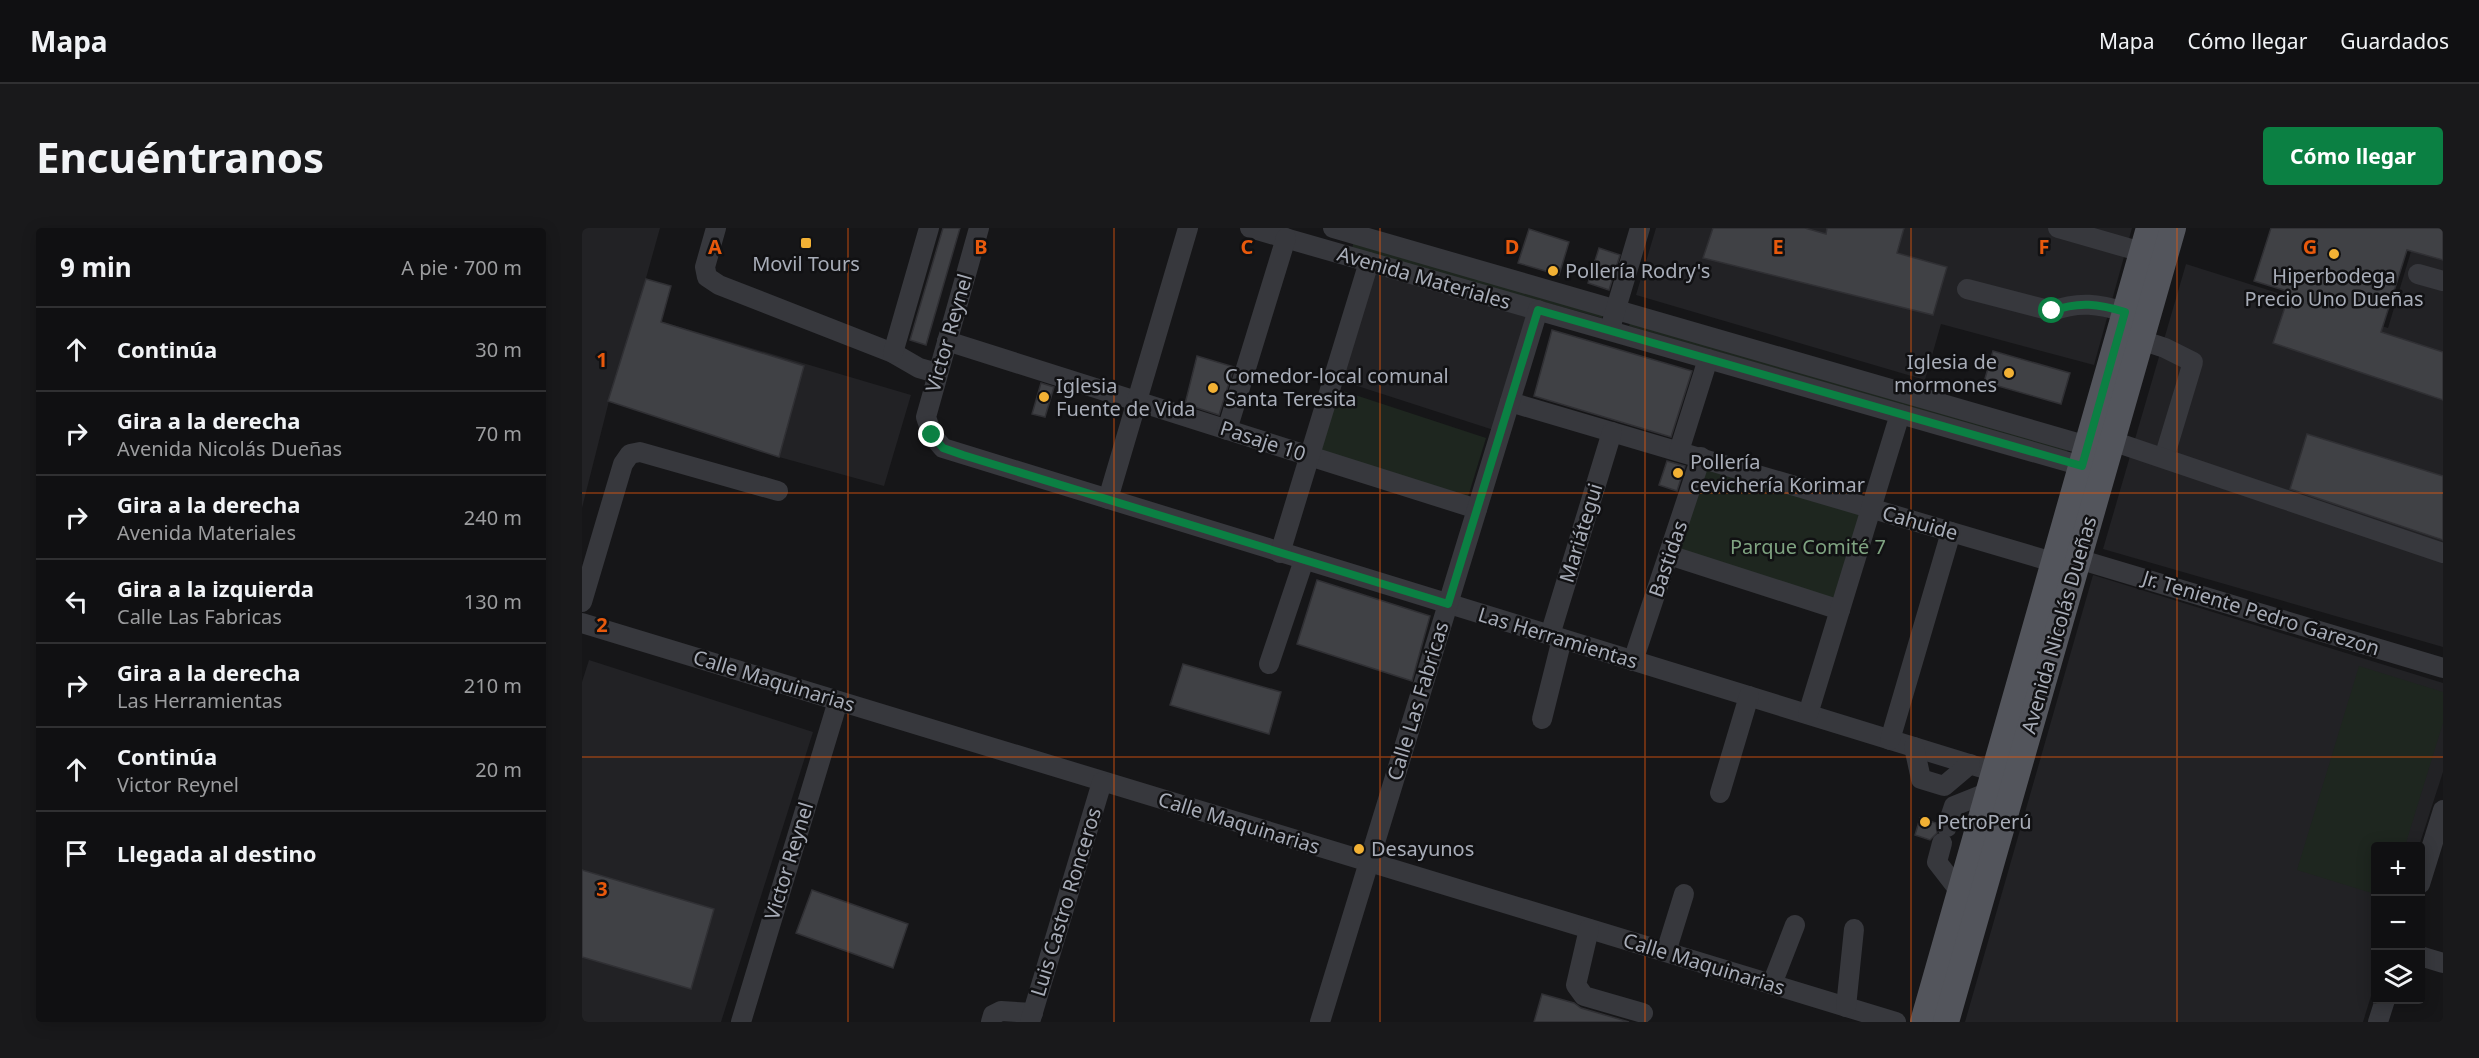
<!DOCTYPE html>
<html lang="es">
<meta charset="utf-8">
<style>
:root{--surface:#101012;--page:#19191b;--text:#f1f3f6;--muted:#9c9d9f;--line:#303032;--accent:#0b8043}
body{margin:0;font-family:"Noto Sans",sans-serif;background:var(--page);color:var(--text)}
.controls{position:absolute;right:18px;bottom:18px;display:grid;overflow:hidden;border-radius:6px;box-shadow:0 3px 15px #0003}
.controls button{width:54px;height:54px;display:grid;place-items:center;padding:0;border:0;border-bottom:2px solid var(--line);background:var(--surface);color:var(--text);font:30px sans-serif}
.stop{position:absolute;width:18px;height:18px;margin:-14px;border:4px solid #0b8043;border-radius:50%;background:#fff}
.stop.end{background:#0b8043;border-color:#fff;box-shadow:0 2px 6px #0008}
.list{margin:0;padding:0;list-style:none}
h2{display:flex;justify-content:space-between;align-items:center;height:78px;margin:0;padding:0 24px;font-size:26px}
h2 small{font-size:20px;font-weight:400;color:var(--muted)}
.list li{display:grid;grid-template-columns:39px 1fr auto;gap:18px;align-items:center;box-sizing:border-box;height:84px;padding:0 24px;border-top:2px solid var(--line)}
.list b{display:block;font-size:22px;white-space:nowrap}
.list p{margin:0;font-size:20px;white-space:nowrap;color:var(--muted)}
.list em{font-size:20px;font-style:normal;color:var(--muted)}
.icon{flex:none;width:33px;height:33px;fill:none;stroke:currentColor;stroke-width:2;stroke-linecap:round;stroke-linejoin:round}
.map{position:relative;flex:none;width:1861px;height:794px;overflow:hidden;border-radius:6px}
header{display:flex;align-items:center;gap:36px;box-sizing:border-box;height:84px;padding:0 30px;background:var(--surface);border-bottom:2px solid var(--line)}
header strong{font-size:28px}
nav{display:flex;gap:33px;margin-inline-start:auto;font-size:21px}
.intro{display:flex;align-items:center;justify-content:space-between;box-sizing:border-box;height:144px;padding:0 36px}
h1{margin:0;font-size:42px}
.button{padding:15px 27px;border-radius:6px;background:var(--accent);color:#fff;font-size:21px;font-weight:700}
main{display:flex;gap:36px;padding:0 36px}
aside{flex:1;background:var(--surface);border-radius:6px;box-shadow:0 3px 15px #0003}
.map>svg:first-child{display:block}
.built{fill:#222225}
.green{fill:#1e261f}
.building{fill:#404145;stroke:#303034;stroke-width:1.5}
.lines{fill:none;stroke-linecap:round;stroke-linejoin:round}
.minor{stroke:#37383d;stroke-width:20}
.major{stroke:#53555c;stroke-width:26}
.route{stroke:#0b8043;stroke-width:8}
.grid{fill:none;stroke:#e8590c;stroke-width:1.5;stroke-opacity:0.55}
.poi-dot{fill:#f2b134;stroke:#111113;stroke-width:2}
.labels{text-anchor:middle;stroke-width:5;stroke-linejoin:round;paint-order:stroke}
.poi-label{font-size:20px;fill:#a8adb8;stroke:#111113;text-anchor:start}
.street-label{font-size:20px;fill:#a8adb8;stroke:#111113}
.park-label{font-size:20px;fill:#7fa381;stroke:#111113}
.grid-label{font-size:20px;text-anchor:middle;font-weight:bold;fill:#e8590c;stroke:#111113;stroke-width:5;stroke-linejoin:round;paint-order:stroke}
</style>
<header>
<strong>Mapa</strong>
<nav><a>Mapa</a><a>Cómo llegar</a><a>Guardados</a></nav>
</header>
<div class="intro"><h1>Encuéntranos</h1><a class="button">Cómo llegar</a></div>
<main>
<aside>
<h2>9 min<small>A pie · 700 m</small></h2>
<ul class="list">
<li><svg class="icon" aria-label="ahead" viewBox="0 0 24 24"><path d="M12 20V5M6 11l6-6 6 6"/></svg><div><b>Continúa</b></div><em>30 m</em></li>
<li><svg class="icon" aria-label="right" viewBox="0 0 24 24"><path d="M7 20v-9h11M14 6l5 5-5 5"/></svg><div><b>Gira a la derecha</b><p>Avenida Nicolás Dueñas</p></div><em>70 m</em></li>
<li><svg class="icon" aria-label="right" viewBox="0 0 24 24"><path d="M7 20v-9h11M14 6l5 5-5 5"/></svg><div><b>Gira a la derecha</b><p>Avenida Materiales</p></div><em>240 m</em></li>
<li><svg class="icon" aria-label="left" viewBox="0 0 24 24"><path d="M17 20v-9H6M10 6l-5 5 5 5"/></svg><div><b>Gira a la izquierda</b><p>Calle Las Fabricas</p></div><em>130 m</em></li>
<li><svg class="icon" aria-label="right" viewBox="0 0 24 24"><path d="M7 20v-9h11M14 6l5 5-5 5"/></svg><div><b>Gira a la derecha</b><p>Las Herramientas</p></div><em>210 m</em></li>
<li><svg class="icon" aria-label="ahead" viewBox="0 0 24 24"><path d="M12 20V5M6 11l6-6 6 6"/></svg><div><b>Continúa</b><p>Victor Reynel</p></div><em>20 m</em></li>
<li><svg class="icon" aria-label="arrive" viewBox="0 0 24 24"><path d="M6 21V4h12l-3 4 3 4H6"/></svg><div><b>Llegada al destino</b></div></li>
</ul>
</aside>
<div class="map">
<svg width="1861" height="794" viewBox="0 0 1861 794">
<rect width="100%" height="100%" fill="#161618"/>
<g class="built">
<polygon points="0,0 78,0 54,86 329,167 302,258 197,229 27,173 0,280"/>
<polygon points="1074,0 1550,0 1512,137 1359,96 1343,152 1054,67"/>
<polygon points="1836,0 1861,0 1861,419 1521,321 1604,36 1806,100"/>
<polygon points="791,40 957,88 921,205 757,152"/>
<polygon points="1511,347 1861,455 1861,544 1837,618 1794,618 1793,755 1781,794 1383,794"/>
<polygon points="7,432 231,504 139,794 0,794 0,454"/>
</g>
<g class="green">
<polygon points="773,6 1023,76 1020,90 770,21"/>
<polygon points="1051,86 1487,214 1485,225 1047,98"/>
<polygon points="755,161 904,210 885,272 735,223"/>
<polygon points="1122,240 1289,289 1262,380 1096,325"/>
<polygon points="1777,438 1861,464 1861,495 1823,618 1794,618 1793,666 1715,642"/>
</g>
<g class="building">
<polygon points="361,0 378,0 344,117 328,112"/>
<polygon points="1131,0 1223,0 1244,6 1245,0 1322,0 1315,25 1365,39 1351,87 1121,30"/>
<polygon points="1689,0 1861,0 1861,32 1825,22 1799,104 1861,124 1861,172 1691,115 1708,64 1672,53"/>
<polygon points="947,1 987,14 977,47 936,35"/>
<polygon points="1017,20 1038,27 1027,62 1006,55"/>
<polygon points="64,51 89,58 79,94 222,138 197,229 26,173"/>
<polygon points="970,102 1110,143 1089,209 952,168"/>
<polygon points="1411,123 1488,145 1479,176 1402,154"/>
<polygon points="615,128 652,139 637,187 603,176"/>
<polygon points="459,155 472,159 463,189 450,186"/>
<polygon points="1725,206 1861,248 1861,312 1708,261"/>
<polygon points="1085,233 1103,238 1095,263 1077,257"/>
<polygon points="735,352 848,388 830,453 715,416"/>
<polygon points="601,436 699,464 687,506 588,477"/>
<polygon points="1338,590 1354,595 1355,605 1348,612 1333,607"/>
<polygon points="0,642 132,681 109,761 0,729"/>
<polygon points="230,662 326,696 311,740 214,705"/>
<polygon points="960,766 992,775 999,780 1047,794 952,794"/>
</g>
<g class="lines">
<g class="minor">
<polyline points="134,0 123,39 125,49 137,57 311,125 337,140 355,145"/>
<polyline points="397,0 344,189 350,207 361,220 1426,548"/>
<polyline points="668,0 1500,238"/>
<polyline points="751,0 1506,218"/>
<polyline points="1476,0 1560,24"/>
<polyline points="1836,46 1861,53"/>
<path d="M1385,61L1470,83C1497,73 1517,76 1543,84"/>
<polyline points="1030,94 1058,0"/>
<polyline points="1559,112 1583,120 1611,134 1582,230"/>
<polyline points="365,113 895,281"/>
<polyline points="311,125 347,0"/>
<polyline points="928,174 1471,334 1496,331 1861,440"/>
<polyline points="645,202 704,10"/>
<polyline points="1530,213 1861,325"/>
<polyline points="1097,223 1126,131"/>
<polyline points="526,271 606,0"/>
<polyline points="698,325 787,34"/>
<polyline points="1087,327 1258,382"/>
<polyline points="0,374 41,236 48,226 58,224 196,263"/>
<polyline points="0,395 1314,794"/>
<polyline points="968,407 1030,204"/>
<polyline points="1051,433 1119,229"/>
<polyline points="687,436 722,332"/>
<polyline points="1226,486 1318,186"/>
<polyline points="960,491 980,411"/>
<polyline points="1308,512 1369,304"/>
<polyline points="1332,519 1339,551 1362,558 1388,536"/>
<polyline points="1138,565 1167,468"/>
<polyline points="1365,599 1372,578 1407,564"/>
<polyline points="1360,615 1355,634 1379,665"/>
<polyline points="1838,656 1861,582"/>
<polyline points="1007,701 994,757 1002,768 1061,785"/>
<polyline points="1084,724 1102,666"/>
<polyline points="1838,728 1861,735"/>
<polyline points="1190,756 1213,697"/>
<polyline points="1264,779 1272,701"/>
<polyline points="159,794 256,473"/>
<polyline points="409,794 411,787 419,783 451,785"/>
<polyline points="448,794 520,554"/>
<polyline points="738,794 956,82"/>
<polyline points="1796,794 1803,772"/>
</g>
<g class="major">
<polyline points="1341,794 1567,0"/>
<polyline points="1364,794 1591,0"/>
</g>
</g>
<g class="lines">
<path class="route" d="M350,207L361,220L381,227L866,376L956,82L1500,238L1543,84C1517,76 1497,73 1470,83"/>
</g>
<path class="grid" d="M266,0V794M532,0V794M798,0V794M1063,0V794M1329,0V794M1595,0V794M0,265H1861M0,529H1861"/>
<g class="poi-dot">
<rect x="218" y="9" width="12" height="12" rx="3"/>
<circle cx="1752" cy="26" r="6"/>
<circle cx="971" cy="43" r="6"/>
<circle cx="1427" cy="145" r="6"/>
<circle cx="631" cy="160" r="6"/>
<circle cx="462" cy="169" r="6"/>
<circle cx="1096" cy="245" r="6"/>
<circle cx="1343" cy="594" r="6"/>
<circle cx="777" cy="621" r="6"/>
</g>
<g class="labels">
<g class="poi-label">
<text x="224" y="43" text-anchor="middle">Movil Tours</text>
<text x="983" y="50">Pollería Rodry's</text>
<text x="1752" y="55" text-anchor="middle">Hiperbodega<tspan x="1752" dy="23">Precio Uno Dueñas</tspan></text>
<text x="1415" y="141" text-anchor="end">Iglesia de<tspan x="1415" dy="23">mormones</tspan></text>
<text x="643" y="155">Comedor-local comunal<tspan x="643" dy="23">Santa Teresita</tspan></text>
<text x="474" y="165">Iglesia<tspan x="474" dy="23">Fuente de Vida</tspan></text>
<text x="1108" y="241">Pollería<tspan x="1108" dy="23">cevichería Korimar</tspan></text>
<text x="1355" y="601">PetroPerú</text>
<text x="789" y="628">Desayunos</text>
</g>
<g class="street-label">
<text transform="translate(842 50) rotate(16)" y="7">Avenida Materiales</text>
<text transform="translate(367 105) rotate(-74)" y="7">Victor Reynel</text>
<text transform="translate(681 213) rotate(18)" y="7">Pasaje 10</text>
<text transform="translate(1338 295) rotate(16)" y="7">Cahuide</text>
<text transform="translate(999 305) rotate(-73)" y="7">Mariátegui</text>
<text transform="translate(1086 331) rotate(-71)" y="7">Bastidas</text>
<text transform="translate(1679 385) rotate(17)" y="7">Jr. Teniente Pedro Garezon</text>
<text transform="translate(1477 397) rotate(-74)" y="7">Avenida Nicolás Dueñas</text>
<text transform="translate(976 410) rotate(17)" y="7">Las Herramientas</text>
<text transform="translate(192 453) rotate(17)" y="7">Calle Maquinarias</text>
<text transform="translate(836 473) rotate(-73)" y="7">Calle Las Fabricas</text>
<text transform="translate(657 595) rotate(17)" y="7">Calle Maquinarias</text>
<text transform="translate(207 633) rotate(-73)" y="7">Victor Reynel</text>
<text transform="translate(484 674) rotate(-73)" y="7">Luis Castro Ronceros</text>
<text transform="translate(1122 736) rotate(17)" y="7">Calle Maquinarias</text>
</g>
<g class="park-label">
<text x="1226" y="326">Parque Comité 7</text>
</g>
</g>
<g class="grid-label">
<text x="133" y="26">A</text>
<text x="399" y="26">B</text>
<text x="665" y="26">C</text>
<text x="930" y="26">D</text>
<text x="1196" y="26">E</text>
<text x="1462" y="26">F</text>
<text x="1728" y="26">G</text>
<text x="20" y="139">1</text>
<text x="20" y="404">2</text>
<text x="20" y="668">3</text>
</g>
</svg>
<div class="controls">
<button>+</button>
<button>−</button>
<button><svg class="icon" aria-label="layers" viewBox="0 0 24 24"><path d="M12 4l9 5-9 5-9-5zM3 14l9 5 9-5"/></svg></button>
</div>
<div class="stop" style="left:1470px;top:83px"></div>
<div class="stop end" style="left:350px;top:207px"></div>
</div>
</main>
